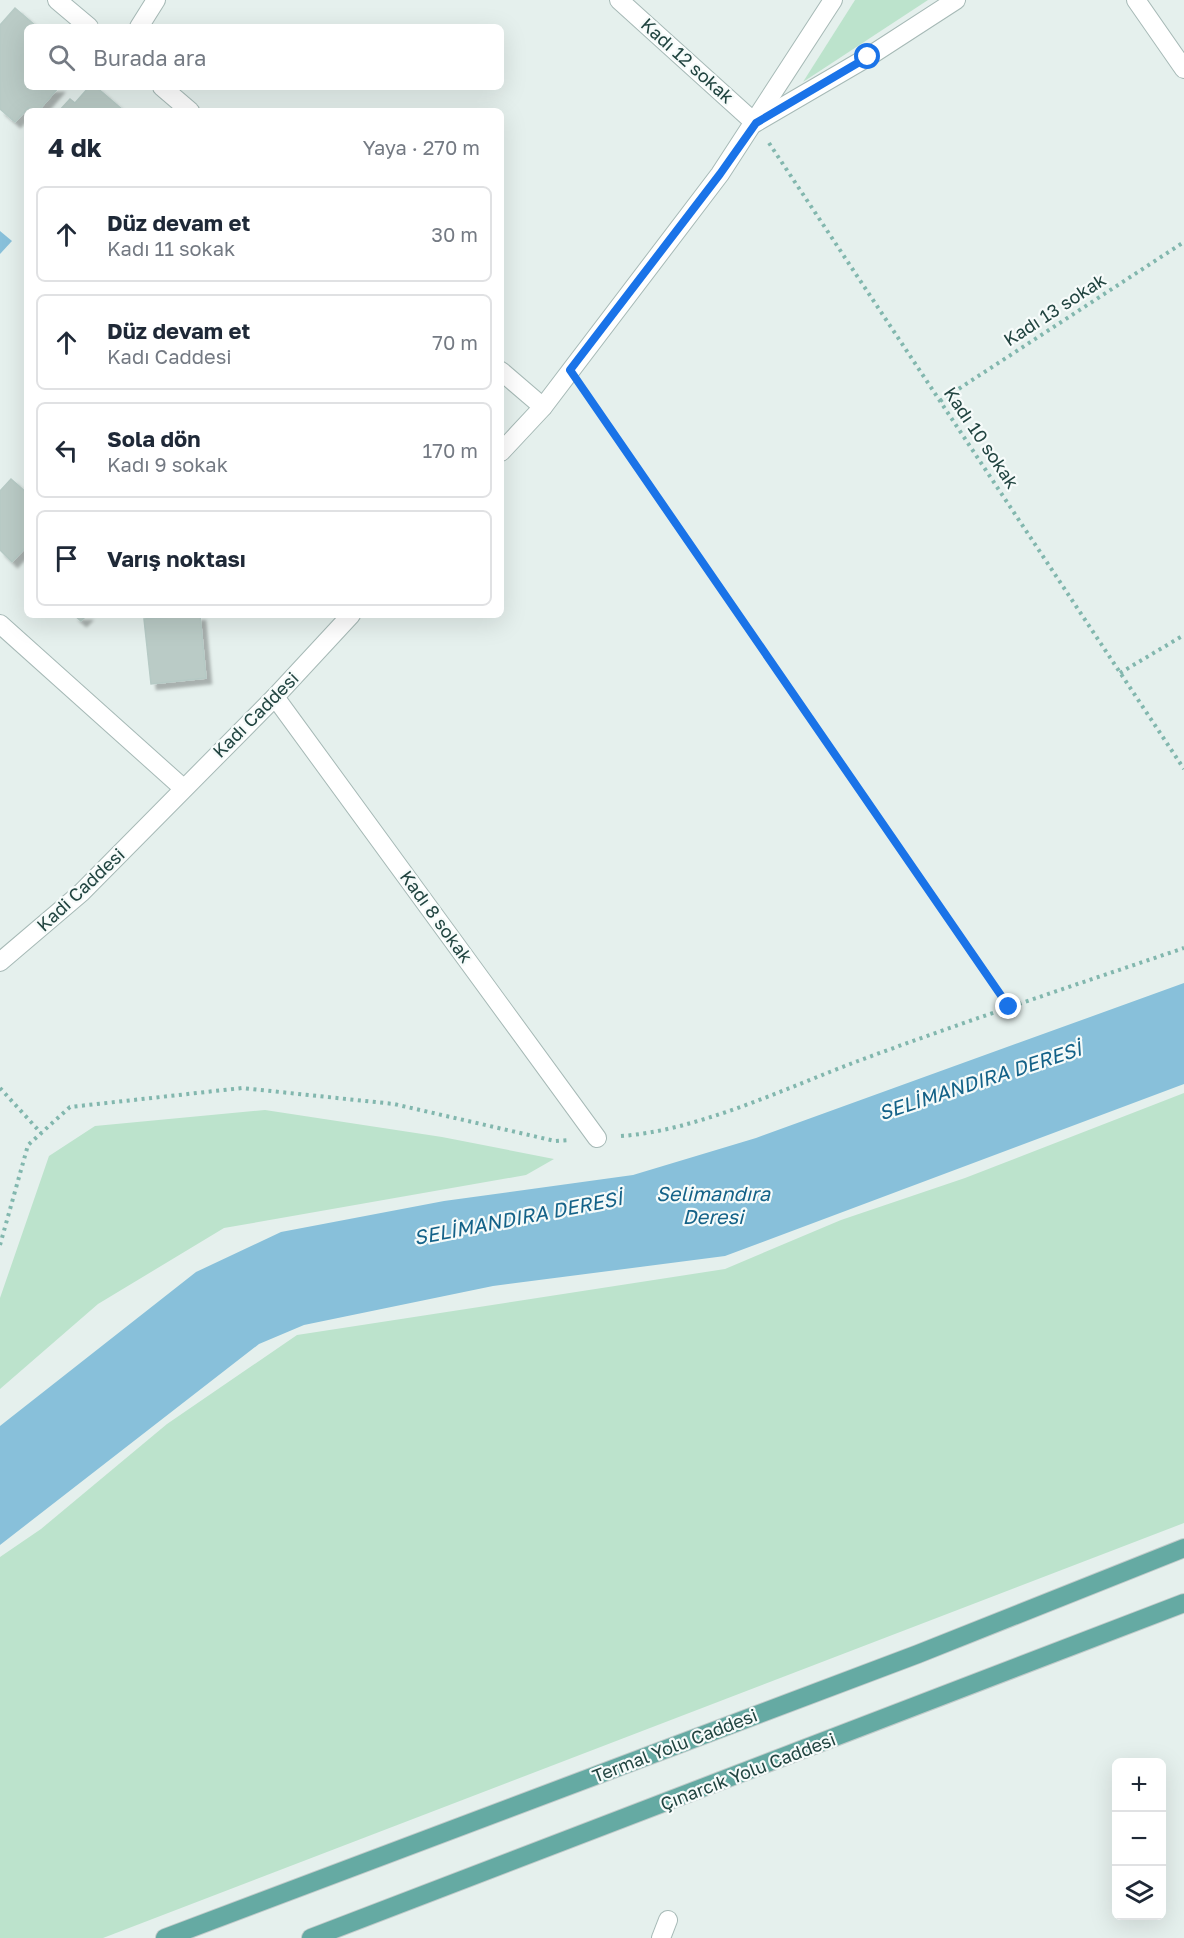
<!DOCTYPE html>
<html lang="tr">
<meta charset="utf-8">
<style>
:root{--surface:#fff;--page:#f6f6f7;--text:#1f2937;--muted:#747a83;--line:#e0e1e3}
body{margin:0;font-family:"Golos Text",sans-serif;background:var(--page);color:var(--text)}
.controls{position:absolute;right:18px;bottom:18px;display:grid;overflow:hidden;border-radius:9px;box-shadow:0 6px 24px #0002}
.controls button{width:54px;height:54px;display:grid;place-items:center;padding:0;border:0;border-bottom:2px solid var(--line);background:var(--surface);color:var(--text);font:30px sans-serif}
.stop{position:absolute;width:18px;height:18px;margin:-14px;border:4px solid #1a73e8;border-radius:50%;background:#fff}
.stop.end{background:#1a73e8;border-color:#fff;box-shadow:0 2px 6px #0008}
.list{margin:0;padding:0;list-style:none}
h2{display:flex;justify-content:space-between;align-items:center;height:78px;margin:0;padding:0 24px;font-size:26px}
h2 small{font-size:20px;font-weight:400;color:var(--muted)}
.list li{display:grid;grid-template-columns:39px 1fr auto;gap:18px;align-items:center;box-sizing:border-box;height:96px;margin:0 12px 12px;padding:0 12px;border:2px solid var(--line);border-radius:9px}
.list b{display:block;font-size:22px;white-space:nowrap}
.list p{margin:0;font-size:20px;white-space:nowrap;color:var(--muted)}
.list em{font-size:20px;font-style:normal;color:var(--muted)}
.icon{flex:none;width:33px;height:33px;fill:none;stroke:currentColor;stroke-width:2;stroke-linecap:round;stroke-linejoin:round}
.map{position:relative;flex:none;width:1184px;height:1938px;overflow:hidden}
.search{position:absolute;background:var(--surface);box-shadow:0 6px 24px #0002;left:24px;top:24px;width:480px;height:66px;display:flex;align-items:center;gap:15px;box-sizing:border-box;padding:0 21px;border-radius:9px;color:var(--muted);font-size:22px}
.panel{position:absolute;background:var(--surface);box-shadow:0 6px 24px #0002;left:24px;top:108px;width:480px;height:510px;border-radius:9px}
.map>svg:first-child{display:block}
.green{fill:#bce3cc}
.water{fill:#88c0da}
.building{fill:#bacbc6;stroke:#b6cac5;stroke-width:1.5;filter:url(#shadow)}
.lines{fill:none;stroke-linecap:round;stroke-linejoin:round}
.minor-casing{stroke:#a6b9b6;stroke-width:20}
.major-casing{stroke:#c1cbca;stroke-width:20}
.path{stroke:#82b7ae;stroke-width:4;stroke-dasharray:3 4.5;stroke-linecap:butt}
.minor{stroke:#fff;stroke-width:18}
.major{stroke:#65aaa3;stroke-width:18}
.route{stroke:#1a73e8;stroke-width:8}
.labels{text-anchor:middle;stroke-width:4.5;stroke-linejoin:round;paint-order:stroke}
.street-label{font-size:18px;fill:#214440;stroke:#f6fbfa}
.water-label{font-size:20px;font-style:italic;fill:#146288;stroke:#f6fbfa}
</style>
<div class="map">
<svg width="1184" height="1938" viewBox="0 0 1184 1938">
<defs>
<filter id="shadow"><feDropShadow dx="5.5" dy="5.5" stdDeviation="1.5" flood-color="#0004"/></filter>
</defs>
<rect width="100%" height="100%" fill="#e5f0ed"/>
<g class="green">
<polygon points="855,0 928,0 803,82"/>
<polygon points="1184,1093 1184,1523 103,1938 0,1938 0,1557 41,1529 167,1424 297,1335 725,1269 841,1220 965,1178"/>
<polygon points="265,1110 442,1137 554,1159 526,1175 224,1228 98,1304 0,1389 0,1298 49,1156 95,1126"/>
</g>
<g class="water">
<polygon points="0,231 12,241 0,254"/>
<polygon points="1184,983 1184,1084 725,1256 493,1286 304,1325 259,1344 0,1545 0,1426 196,1272 281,1232 444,1201 633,1175 756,1138"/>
</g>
<g class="building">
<polygon points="15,8 37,27 27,27 27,87 59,87 38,111 28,108 15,122 0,109 0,25"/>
<polygon points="89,87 96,87 124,111 59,111 70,99 75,103"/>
<polygon points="11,479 27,493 27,546 12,562 0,550 0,491"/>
<polygon points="74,615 87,615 81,621"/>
<polygon points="200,615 206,678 151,684 144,619"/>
</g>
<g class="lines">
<g class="minor-casing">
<g id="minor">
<polyline points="57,0 89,27"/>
<polyline points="619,0 755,123 868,57 956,0"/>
<polyline points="1136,0 1184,69"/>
<polyline points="139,27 156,0"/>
<polyline points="162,87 190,111"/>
<polyline points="501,371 543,407"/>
<polyline points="501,452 543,407 720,174 833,0"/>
<polyline points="0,624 183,788"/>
<polyline points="275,697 597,1138"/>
<polyline points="0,962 81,893 275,697 351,615"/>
<polyline points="661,1938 668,1920"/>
</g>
</g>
<g class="major-casing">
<g id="major">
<polyline points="165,1938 918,1654 1184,1548"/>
<polyline points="311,1938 1184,1603"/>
</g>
</g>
<g class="path">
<polyline points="769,143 1184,769"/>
<polyline points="584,391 1009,1007"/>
<polyline points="940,401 1184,242"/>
<polyline points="1120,673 1184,635"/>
<polyline points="0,1088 41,1133"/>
<path d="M621,1136C697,1131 786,1088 858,1061C966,1021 1075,985 1184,948"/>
<polyline points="0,1245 28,1145 70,1107 242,1088 394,1104 555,1141 569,1140"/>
</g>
<use href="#minor" class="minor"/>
<use href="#major" class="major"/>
</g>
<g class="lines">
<polyline class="route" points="868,57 756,123 720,174 570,370 1009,1007"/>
</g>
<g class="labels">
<g class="street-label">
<text transform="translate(687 61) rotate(42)" y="6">Kadı 12 sokak</text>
<text transform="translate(1055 310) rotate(-33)" y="6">Kadı 13 sokak</text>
<text transform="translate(981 438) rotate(56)" y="6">Kadı 10 sokak</text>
<text transform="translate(256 715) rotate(-45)" y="6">Kadı Caddesi</text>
<text transform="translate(81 890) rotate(-43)" y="6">Kadi Caddesi</text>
<text transform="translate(436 917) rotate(54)" y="6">Kadı 8 sokak</text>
<text transform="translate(675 1746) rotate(-21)" y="6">Termal Yolu Caddesi</text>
<text transform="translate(748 1772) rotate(-21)" y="6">Çınarcık Yolu Caddesi</text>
</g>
<g class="water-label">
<text transform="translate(980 1081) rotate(-18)" y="7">SELİMANDIRA DERESİ</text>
<text x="713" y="1201">Selimandıra<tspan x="713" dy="23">Deresi</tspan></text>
<text transform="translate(518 1218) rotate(-11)" y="7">SELİMANDIRA DERESİ</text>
</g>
</g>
</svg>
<div class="controls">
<button>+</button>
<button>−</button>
<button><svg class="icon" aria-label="layers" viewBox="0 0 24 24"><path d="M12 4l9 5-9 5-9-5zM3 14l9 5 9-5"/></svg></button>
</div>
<div class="stop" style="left:868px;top:57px"></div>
<div class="stop end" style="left:1009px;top:1007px"></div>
<div class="search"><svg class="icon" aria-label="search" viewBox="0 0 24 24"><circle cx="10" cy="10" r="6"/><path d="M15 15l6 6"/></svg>Burada ara</div>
<section class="panel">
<h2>4 dk<small>Yaya · 270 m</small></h2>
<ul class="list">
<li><svg class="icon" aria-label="ahead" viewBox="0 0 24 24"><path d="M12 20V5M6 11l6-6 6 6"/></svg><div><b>Düz devam et</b><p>Kadı 11 sokak</p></div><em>30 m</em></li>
<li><svg class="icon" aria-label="ahead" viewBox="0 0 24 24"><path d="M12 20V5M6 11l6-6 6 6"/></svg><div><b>Düz devam et</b><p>Kadı Caddesi</p></div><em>70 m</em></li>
<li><svg class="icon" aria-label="left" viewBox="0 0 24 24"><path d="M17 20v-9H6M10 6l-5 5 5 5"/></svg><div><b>Sola dön</b><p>Kadı 9 sokak</p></div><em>170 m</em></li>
<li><svg class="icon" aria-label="arrive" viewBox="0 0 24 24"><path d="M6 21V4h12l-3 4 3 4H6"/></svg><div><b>Varış noktası</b></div></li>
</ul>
</section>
</div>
